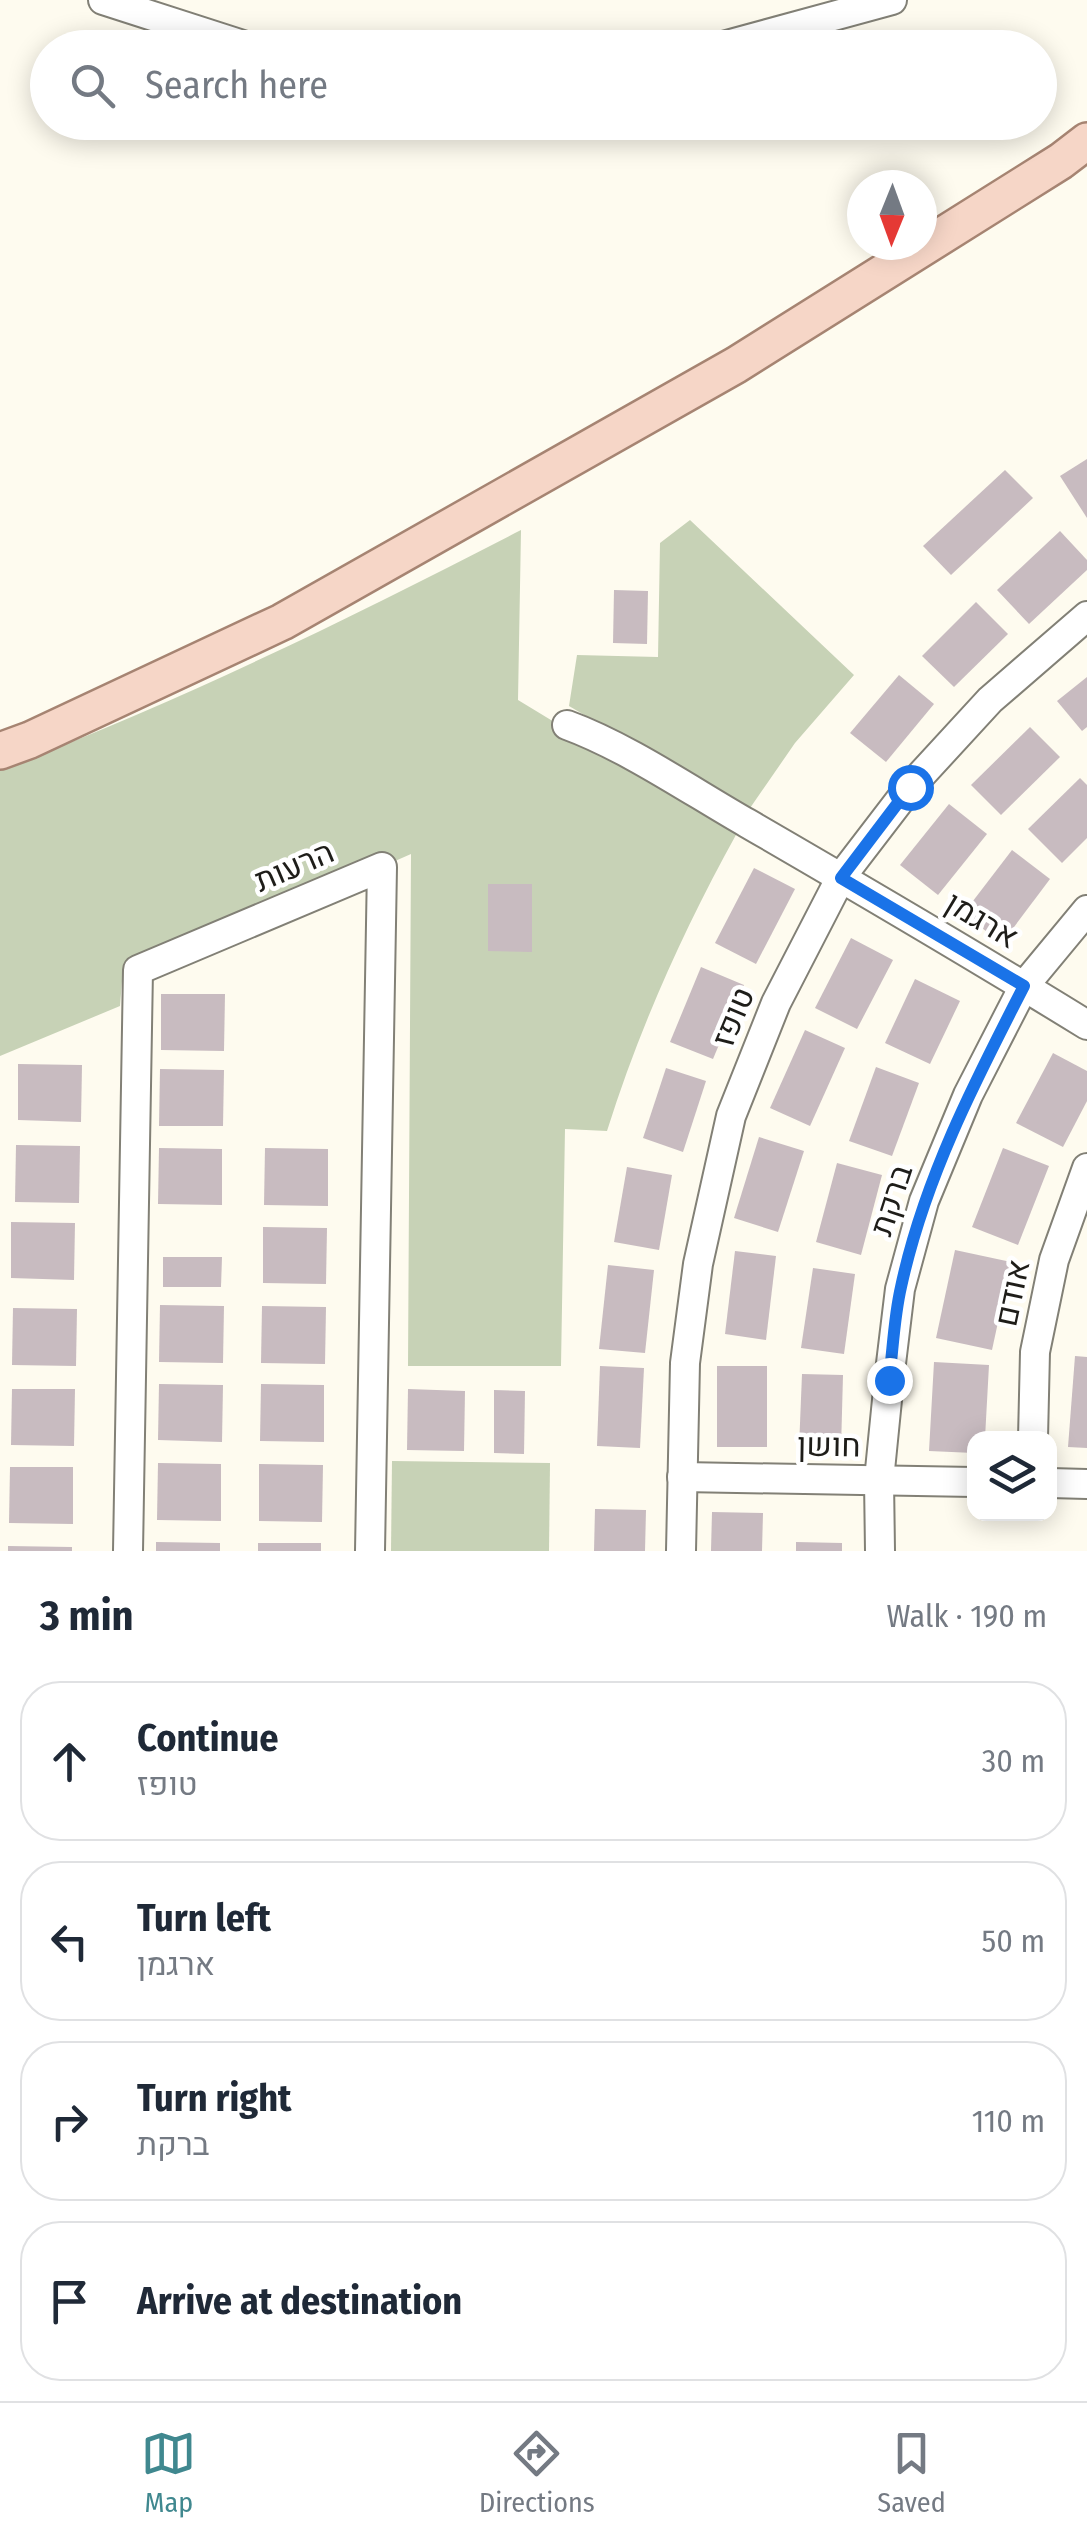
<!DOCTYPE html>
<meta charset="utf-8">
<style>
:root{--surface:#fff;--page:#f6f6f7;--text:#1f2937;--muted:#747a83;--line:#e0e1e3;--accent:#40888f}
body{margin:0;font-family:"Fira Sans Condensed",Heebo,sans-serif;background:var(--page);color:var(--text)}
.controls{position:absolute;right:30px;bottom:30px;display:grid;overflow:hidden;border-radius:20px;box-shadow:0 5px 25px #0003}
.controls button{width:90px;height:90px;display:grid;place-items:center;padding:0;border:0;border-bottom:2px solid var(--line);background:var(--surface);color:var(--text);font:50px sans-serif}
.compass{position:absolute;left:847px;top:170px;width:90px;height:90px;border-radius:50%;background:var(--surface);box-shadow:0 5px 25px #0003;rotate:181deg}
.stop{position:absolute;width:30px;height:30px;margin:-22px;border:8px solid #1a73e8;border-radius:50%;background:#fff}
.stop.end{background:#1a73e8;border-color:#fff;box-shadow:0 2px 10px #0008}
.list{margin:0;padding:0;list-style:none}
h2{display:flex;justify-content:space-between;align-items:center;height:130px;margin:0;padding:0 40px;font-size:42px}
h2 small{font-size:32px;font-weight:400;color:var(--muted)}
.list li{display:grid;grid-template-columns:65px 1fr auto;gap:30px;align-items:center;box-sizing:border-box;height:160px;margin:0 20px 20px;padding:0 20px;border:2px solid var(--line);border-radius:40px}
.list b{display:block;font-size:38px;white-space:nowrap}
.list p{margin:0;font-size:32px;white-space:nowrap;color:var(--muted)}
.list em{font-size:32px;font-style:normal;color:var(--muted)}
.icon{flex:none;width:55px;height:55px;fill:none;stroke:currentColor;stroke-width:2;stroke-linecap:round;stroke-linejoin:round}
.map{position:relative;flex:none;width:1087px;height:1551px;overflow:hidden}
.search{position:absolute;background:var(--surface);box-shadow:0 5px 25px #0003;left:30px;right:30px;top:30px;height:110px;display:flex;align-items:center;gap:25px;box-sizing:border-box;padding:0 35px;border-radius:55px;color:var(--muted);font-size:38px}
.sheet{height:850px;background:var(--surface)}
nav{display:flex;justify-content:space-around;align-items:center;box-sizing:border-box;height:140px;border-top:2px solid var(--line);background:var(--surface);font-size:28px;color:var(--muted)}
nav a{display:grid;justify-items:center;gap:5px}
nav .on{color:var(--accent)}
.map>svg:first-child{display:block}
.green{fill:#c7d2b6}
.building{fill:#c8bbc0}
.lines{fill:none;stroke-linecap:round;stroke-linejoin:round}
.minor-casing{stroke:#828076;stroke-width:32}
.major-casing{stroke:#a68472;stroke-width:40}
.minor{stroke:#fff;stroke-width:28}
.major{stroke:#f6d6c7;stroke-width:35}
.route{stroke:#1a73e8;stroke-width:12}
.labels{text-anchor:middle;stroke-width:9;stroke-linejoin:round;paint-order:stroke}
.street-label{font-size:32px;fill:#1e1d19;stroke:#fff}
</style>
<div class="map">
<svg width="1087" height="1551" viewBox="0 0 1087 1551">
<rect width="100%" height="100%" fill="#fefbef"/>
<g class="green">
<polygon points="690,520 854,675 795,743 748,811 569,706 577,655 658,657 660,543"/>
<path d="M521,530L518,700L737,833C684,929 640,1026 607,1131L565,1129L561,1366H408L411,854L122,981L120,1006L0,1056V770C179,702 351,618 521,530Z"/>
<polygon points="392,1461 550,1463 549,1551 391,1551"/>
</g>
<g class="building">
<polygon points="1087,459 1087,518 1060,476"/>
<polygon points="1005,470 1033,498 951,575 923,546"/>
<polygon points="1060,531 1087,560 1087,570 1029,624 997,590"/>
<polygon points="614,590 648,591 647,644 613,643"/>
<polygon points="976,602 1008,634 954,687 922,656"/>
<polygon points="899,675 934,704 886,762 850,733"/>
<polygon points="1087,677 1087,727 1082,731 1057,701"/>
<polygon points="1030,727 1060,757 1001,815 971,785"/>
<polygon points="1080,778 1087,785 1087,838 1062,863 1028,829"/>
<polygon points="949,804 987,834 938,895 900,865"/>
<polygon points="1012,850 1050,879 1002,943 963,914"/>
<polygon points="754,868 795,889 756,964 715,943"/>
<polygon points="488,884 532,884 532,952 488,951"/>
<polygon points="851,938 893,960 857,1029 815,1008"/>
<polygon points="701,967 744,985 713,1059 670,1042"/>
<polygon points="915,979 960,1001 930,1064 885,1043"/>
<polygon points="161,994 225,994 224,1051 161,1050"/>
<polygon points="805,1030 845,1048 810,1126 770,1108"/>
<polygon points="1053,1053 1087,1071 1087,1101 1063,1147 1016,1123"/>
<polygon points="18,1064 82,1065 81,1122 18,1120"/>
<polygon points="876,1067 919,1083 892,1156 849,1141"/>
<polygon points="666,1068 706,1081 683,1152 643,1138"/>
<polygon points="160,1069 224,1070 223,1126 159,1126"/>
<polygon points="759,1137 804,1151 778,1232 734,1218"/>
<polygon points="16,1145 80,1146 79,1203 15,1202"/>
<polygon points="159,1148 222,1149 222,1205 158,1204"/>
<polygon points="265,1148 328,1149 328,1206 264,1205"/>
<polygon points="1003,1148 1049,1166 1018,1245 972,1227"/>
<polygon points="837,1163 882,1175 861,1255 816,1242"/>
<polygon points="627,1167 672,1175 659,1250 614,1242"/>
<polygon points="11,1222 75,1223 74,1280 11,1278"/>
<polygon points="263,1227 327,1228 326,1284 263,1283"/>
<polygon points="955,1250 1011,1262 992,1350 936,1338"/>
<polygon points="735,1251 776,1256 766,1340 725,1334"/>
<polygon points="163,1257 222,1257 221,1287 163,1287"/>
<polygon points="608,1265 654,1270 645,1353 599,1349"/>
<polygon points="813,1268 855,1274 844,1354 801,1348"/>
<polygon points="160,1305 224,1306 223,1363 159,1362"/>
<polygon points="262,1306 326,1307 325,1364 261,1363"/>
<polygon points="13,1308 77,1309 76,1366 12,1365"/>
<polygon points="1075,1356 1087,1357 1087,1448 1068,1447"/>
<polygon points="934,1362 989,1365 985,1438 974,1438 974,1453 929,1451"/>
<polygon points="600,1366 644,1368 640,1448 597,1446"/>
<rect x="717" y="1366" width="50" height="81"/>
<polygon points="802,1374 843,1375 841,1449 799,1448"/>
<polygon points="159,1384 223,1385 222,1442 158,1440"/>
<polygon points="261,1384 324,1385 324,1442 260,1441"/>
<polygon points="12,1389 75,1389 74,1446 11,1445"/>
<polygon points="408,1389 465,1391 464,1451 407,1450"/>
<polygon points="494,1390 525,1391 524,1454 494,1453"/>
<polygon points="158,1463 221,1464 221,1521 157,1520"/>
<polygon points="259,1464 323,1465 322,1522 259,1521"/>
<polygon points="10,1467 73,1467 73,1524 9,1523"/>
<polygon points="595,1509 646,1510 645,1551 594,1551"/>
<polygon points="712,1512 763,1513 762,1551 711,1551"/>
<polygon points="156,1542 220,1543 220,1551 156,1551"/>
<polygon points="796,1542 842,1543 842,1551 796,1551"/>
<rect x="258" y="1543" width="63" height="8"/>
<polygon points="8,1546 72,1547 72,1551 8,1551"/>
</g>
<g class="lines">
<g class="minor-casing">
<g id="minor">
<polyline points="103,0 252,48"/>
<polyline points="716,48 892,0"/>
<path d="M567,725C627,747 691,791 747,823C861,889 975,956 1087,1025"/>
<polyline points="1033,1438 1035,1352 1054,1260 1087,1168"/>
<polyline points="682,1477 974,1482"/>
<polyline points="1050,1483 1087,1484"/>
<polyline points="128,1551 138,970 382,867 370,1551"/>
<polyline points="681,1551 685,1363 698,1264 731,1116 776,1003 841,877 910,787 990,700 1087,616"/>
<polyline points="880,1551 879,1480 889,1380 900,1289 924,1201 968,1095 1024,986 1087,910"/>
</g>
</g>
<g class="major-casing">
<polyline id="major" points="0,751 30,740 282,622 736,365 1061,161 1087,141"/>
</g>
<use href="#minor" class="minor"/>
<use href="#major" class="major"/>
</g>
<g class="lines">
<path class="route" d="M889,1380C893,1349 894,1317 901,1287C924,1180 974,1083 1024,986L841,878L910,787"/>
</g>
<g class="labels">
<g class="street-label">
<text transform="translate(294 866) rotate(-23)" y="11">הרעות</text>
<text transform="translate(982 920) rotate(31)" y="11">ארגמן</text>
<text transform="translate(733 1017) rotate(-67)" y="11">טופז</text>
<text transform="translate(891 1200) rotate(-72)" y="11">ברקת</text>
<text transform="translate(1012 1293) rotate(-78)" y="11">אודם</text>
<text transform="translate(829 1445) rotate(1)" y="11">חושן</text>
</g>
</g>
</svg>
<div class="controls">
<button><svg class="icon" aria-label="layers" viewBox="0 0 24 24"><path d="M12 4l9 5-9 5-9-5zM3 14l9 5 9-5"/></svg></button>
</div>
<svg class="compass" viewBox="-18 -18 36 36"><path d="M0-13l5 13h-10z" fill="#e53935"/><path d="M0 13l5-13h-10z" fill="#747a83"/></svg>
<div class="stop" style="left:910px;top:787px"></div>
<div class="stop end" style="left:889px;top:1380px"></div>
<div class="search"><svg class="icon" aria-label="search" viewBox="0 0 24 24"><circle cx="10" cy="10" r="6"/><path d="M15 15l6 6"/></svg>Search here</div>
</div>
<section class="sheet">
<h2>3 min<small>Walk · 190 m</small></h2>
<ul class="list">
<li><svg class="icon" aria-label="ahead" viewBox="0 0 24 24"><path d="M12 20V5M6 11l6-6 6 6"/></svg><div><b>Continue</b><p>טופז</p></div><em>30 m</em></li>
<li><svg class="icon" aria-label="left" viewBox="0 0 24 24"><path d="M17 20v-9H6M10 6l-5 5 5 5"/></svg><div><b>Turn left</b><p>ארגמן</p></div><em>50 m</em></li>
<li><svg class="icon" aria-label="right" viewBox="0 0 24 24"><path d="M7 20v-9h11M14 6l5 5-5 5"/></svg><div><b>Turn right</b><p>ברקת</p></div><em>110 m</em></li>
<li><svg class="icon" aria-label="arrive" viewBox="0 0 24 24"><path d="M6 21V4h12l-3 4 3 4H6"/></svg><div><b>Arrive at destination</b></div></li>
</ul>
</section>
<nav>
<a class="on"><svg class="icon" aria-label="map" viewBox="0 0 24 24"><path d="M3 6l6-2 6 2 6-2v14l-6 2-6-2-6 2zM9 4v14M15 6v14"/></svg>Map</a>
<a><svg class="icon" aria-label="directions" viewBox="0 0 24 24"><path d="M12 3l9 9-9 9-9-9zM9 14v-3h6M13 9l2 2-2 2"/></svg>Directions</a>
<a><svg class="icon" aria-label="saved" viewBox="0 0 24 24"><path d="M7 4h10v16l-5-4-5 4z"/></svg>Saved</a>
</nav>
